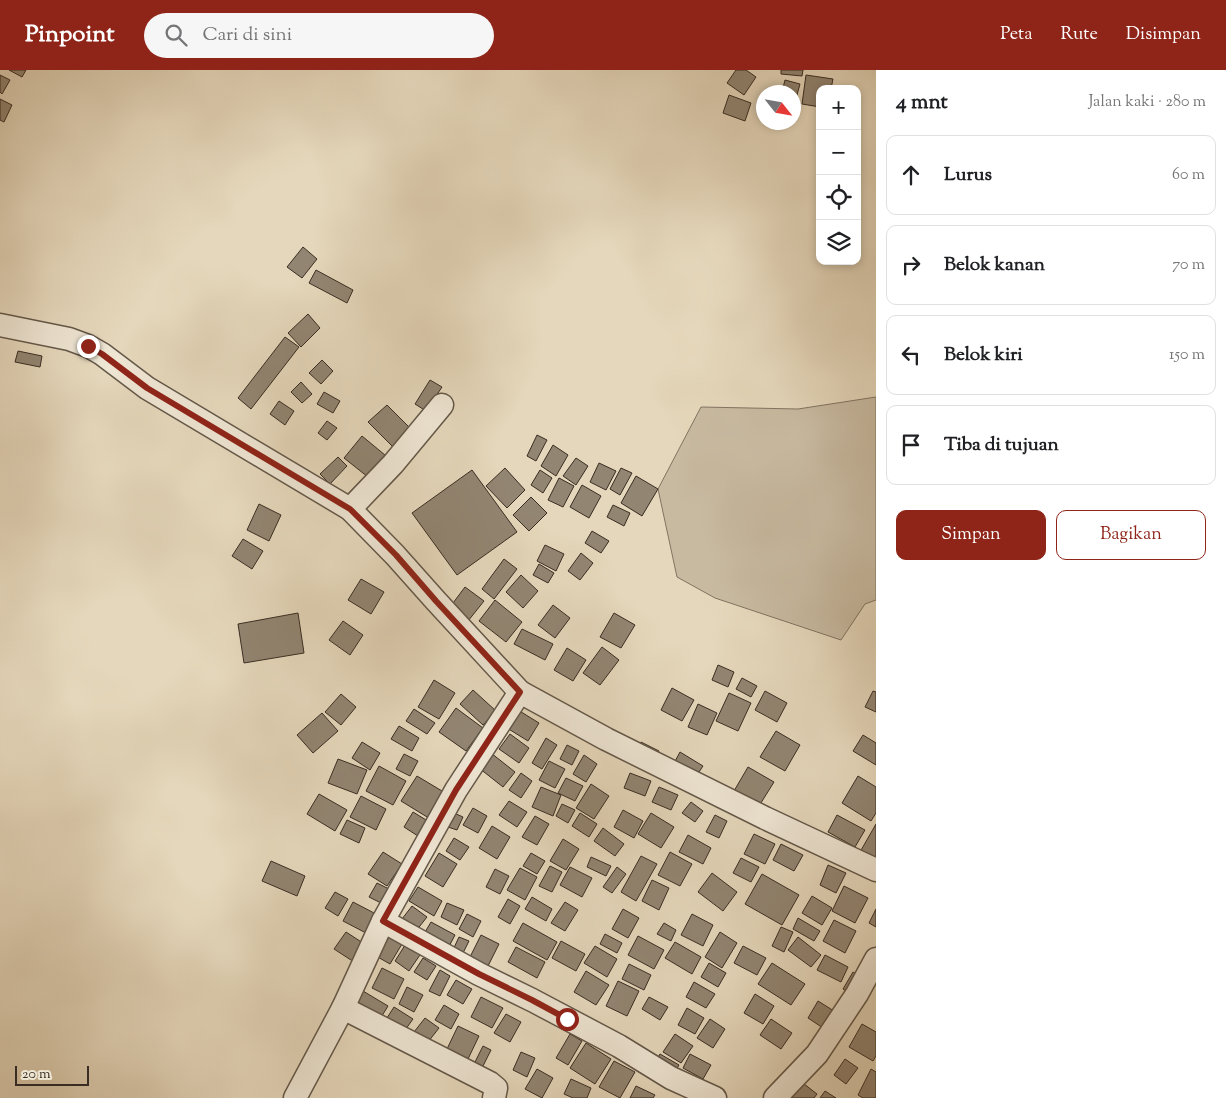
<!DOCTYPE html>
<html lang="id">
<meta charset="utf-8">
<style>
:root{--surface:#fff;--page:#f6f6f6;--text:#202124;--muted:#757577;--line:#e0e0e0;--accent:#8f2418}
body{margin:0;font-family:"Sorts Mill Goudy",serif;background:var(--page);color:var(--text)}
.controls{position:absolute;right:15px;top:15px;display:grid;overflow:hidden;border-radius:10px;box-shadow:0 2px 8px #0003}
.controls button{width:45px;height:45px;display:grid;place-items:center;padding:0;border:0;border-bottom:1px solid var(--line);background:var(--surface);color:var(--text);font:25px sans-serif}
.compass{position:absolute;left:756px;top:15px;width:45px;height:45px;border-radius:50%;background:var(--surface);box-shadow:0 2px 8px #0003;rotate:121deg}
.scale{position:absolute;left:15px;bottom:12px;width:74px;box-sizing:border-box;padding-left:5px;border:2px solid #392d23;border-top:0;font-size:14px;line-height:18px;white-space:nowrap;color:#392d23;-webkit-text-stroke:4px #eee5d3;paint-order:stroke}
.stop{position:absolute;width:15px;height:15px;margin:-11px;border:4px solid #8f2418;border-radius:50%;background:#fff}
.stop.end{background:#8f2418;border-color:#fff;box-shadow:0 1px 5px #0008}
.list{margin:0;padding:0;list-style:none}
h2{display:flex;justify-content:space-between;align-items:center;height:65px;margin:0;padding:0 20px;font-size:21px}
h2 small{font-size:16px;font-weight:400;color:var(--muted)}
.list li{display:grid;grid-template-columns:32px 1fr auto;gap:15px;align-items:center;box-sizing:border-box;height:80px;margin:0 10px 10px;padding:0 10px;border:1px solid var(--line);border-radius:10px}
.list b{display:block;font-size:19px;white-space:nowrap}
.list em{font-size:16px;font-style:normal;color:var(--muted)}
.actions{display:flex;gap:10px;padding:15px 20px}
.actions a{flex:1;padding:11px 0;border:1px solid var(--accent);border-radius:10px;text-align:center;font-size:18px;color:var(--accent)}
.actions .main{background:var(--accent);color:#fff}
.icon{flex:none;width:28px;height:28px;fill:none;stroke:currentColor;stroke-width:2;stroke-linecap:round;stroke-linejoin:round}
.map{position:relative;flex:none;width:876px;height:1028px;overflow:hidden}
header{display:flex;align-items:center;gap:30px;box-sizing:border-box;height:70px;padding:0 25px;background:var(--accent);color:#fff}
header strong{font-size:24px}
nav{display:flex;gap:28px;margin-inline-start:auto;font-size:18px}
.search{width:350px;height:45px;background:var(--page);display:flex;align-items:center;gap:12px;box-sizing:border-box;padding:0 18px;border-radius:28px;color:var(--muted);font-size:19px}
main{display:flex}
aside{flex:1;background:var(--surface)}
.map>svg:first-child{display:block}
.green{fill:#c8baa1;stroke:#807462}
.building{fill:#928572;stroke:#392d23}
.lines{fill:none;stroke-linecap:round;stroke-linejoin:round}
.minor-casing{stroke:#645849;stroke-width:25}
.minor{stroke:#eee5d3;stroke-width:22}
.route{stroke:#8f2418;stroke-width:6}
</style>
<header>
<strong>Pinpoint</strong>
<div class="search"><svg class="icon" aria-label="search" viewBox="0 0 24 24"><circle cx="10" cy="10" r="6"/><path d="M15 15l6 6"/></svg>Cari di sini</div>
<nav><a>Peta</a><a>Rute</a><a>Disimpan</a></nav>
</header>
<main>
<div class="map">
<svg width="876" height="1028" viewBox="0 0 876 1028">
<rect width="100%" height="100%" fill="#e5d7bb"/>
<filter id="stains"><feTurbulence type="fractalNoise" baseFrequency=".004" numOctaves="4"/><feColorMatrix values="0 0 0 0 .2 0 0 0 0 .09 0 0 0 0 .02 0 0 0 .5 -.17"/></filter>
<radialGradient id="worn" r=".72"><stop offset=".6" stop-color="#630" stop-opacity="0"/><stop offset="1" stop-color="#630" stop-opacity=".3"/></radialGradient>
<polygon class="green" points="876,327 876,530 865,534 841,570 715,528 677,507 658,419 701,337 798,339"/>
<g class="building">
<polygon points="9,0 26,0 22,7"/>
<polygon points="736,0 746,0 756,7 744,25 727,13"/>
<polygon points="781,0 803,0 802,6 781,4"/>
<polygon points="0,5 10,10 2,24 0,22"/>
<polygon points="806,5 833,9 831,19 820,19 820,37 802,34"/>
<polygon points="785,10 800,14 795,32 794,32 794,22 782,22"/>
<polygon points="729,25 751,33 745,51 723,43"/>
<polygon points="0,29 12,35 4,52 0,50"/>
<polygon points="303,177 317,189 302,208 287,197"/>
<polygon points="316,200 353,220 347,233 309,213"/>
<polygon points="308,244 320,258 301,277 288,263"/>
<polygon points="285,267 299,277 251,339 238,328"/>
<polygon points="18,281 42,286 40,297 15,292"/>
<polygon points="322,290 333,301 321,314 309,303"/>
<polygon points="430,310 442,317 426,341 415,334"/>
<polygon points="301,312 312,324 302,333 291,322"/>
<polygon points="324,322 340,331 333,343 317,334"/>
<polygon points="279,331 294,341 285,355 270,344"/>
<polygon points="387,335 412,360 394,378 368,352"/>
<polygon points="327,351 337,358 327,370 318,363"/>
<polygon points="537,365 547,370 536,391 527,386"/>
<polygon points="362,366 391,390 373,411 344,388"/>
<polygon points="553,375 568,385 556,406 541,396"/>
<polygon points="338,387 347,396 330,414 320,404"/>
<polygon points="576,388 588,396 576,415 563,406"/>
<polygon points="599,393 616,401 606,420 590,412"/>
<polygon points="505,398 525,420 507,438 486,416"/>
<polygon points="621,398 632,403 620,425 610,419"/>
<polygon points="472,400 517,462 457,505 412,443"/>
<polygon points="540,400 552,408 543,423 531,415"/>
<polygon points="636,406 658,419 642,446 621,433"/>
<polygon points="559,408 574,416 563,437 548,430"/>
<polygon points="582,415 601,426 589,448 570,437"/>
<polygon points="531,427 547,443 529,461 513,445"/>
<polygon points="259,434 281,445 269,471 247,460"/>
<polygon points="613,435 630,443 624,456 607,447"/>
<polygon points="592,461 609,471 601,483 585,473"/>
<polygon points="243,469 263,481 252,499 232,486"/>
<polygon points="545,475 564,484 556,501 537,491"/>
<polygon points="581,483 593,493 580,510 568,501"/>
<polygon points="504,489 517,499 494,529 482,519"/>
<polygon points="539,494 554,503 548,513 533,505"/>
<polygon points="521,505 538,521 523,538 506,522"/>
<polygon points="361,509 384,522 371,544 348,530"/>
<polygon points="465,517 484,531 468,551 450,537"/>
<polygon points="495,530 522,552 506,572 479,551"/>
<polygon points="553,535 570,548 555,568 538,555"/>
<polygon points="298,543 304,583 244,593 238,554"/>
<polygon points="614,543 635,555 621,578 600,567"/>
<polygon points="343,551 363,565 350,585 329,570"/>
<polygon points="522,559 553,574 545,590 514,574"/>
<polygon points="602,577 619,590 600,615 583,603"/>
<polygon points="567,578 586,590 573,611 554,600"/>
<polygon points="718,595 734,602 728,617 712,610"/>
<polygon points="742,608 757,616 751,627 736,619"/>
<polygon points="434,610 455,623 439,649 418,637"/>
<polygon points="672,618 694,630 682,651 661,640"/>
<polygon points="473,620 496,641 483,655 460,634"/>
<polygon points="765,621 787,633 777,652 755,640"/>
<polygon points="873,621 876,622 876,642 865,637"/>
<polygon points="729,623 751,633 738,661 716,651"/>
<polygon points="341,624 356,637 341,655 325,642"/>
<polygon points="698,634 717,643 707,665 688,657"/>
<polygon points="456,638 483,658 466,681 439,662"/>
<polygon points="414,639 435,653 427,664 406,651"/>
<polygon points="518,640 539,653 528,671 507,658"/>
<polygon points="322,643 338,661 313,683 297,665"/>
<polygon points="399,656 419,668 412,681 391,669"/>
<polygon points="776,661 800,675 785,701 760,687"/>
<polygon points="510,664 529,678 519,693 499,679"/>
<polygon points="863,665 876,673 876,695 853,681"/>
<polygon points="546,668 557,675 542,699 532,693"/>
<polygon points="362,672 380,683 370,700 352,688"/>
<polygon points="641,672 659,681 655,689 637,681"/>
<polygon points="567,675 579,681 572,695 560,689"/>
<polygon points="680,682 703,696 695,708 673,695"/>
<polygon points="491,683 515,702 503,717 479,698"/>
<polygon points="404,684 418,691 410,706 396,699"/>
<polygon points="584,685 597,694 586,712 573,704"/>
<polygon points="338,689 367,700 357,724 328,713"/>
<polygon points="549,691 565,699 555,718 539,710"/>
<polygon points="379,696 406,711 393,735 366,721"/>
<polygon points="748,697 774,712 759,736 734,721"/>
<polygon points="521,703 532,711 521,728 509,720"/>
<polygon points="630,703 651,711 645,726 624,718"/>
<polygon points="417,706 447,724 432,750 401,731"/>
<polygon points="858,706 876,717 876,743 871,751 842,733"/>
<polygon points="566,708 583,716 575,731 558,723"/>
<polygon points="591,714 609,726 594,749 576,738"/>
<polygon points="541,717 561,725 553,746 532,737"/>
<polygon points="659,717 678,725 671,740 652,732"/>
<polygon points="319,724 347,740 335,761 307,744"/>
<polygon points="361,726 386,739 376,760 350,747"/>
<polygon points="509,731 527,742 517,757 499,745"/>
<polygon points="691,732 703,741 695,752 682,743"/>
<polygon points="562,734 575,740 568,753 556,746"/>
<polygon points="473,738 487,746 478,763 463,755"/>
<polygon points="623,740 643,751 634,768 614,757"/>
<polygon points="413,742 431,753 421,768 404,757"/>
<polygon points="454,743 463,747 457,760 448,757"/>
<polygon points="580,743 597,754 589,767 572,756"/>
<polygon points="651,743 674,757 661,778 638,764"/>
<polygon points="715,745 727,751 719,768 706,762"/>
<polygon points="837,745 865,760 855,777 828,762"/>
<polygon points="535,746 549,754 537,775 522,767"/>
<polygon points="347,750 365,758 359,773 340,764"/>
<polygon points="876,754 876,792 860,782"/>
<polygon points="492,756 510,767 497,789 479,778"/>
<polygon points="603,758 624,774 615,786 594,771"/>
<polygon points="754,764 775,774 765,794 744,784"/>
<polygon points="688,765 711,778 703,794 679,782"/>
<polygon points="454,768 469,777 460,790 446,781"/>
<polygon points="563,769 579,779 566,800 550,791"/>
<polygon points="781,774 803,785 794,801 773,790"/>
<polygon points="383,782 402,794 387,816 368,804"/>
<polygon points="670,782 692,794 680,816 658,805"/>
<polygon points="439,783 457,794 443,817 425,806"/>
<polygon points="531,783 545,791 537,804 523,796"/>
<polygon points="641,786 657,794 636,831 621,822"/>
<polygon points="591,787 611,796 606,806 587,797"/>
<polygon points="741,788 759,797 751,812 733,803"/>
<polygon points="271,791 305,806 297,826 262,811"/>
<polygon points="828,795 846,803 836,823 820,815"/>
<polygon points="550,796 562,802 552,822 539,816"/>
<polygon points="570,797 592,808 582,827 560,815"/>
<polygon points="617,797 626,804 612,823 603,817"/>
<polygon points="520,798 537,807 525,830 507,820"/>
<polygon points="495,799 509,806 500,824 486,817"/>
<polygon points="712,803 737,822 723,841 698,822"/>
<polygon points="762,804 799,825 782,855 745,834"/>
<polygon points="652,810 669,818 659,840 642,831"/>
<polygon points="377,813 393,821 385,835 369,827"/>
<polygon points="844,816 868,828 855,853 832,841"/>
<polygon points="418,817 442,831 434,846 409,831"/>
<polygon points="335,822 348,829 338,846 325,838"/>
<polygon points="812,826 832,838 822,855 802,843"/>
<polygon points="532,827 552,839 546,851 525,839"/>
<polygon points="508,829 520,836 510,854 498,847"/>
<polygon points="353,832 376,844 366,863 343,851"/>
<polygon points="565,832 578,840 565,861 551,853"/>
<polygon points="447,833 464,840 457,855 441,847"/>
<polygon points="412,836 427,847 416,861 402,849"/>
<polygon points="623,839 639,848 628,868 612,859"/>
<polygon points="876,839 876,857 869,853"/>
<polygon points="467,844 481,851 473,867 459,859"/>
<polygon points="692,844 713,855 703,876 681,865"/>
<polygon points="798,848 820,861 814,871 793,859"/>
<polygon points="834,850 856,861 845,883 823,871"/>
<polygon points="431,852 455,865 446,882 421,869"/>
<polygon points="523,853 557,872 547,890 513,871"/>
<polygon points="664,853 676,860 671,871 657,864"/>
<polygon points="781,857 793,862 784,882 772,876"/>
<polygon points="391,861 405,869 390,894 376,886"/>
<polygon points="346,862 366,875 354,892 334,879"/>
<polygon points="720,862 737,873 722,898 705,887"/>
<polygon points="605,864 622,873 617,883 600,874"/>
<polygon points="481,865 499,874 487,898 469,889"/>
<polygon points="638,866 664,880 654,899 628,885"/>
<polygon points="459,867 469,871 461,887 452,882"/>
<polygon points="798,867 821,885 811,897 788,880"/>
<polygon points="561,871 585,884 576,901 552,888"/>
<polygon points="407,872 422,882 409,901 395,891"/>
<polygon points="675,872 701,887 692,904 665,888"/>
<polygon points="595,876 617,889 607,907 584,893"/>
<polygon points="743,876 766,888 757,905 734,893"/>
<polygon points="516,877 545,892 537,908 508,892"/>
<polygon points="825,885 848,897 841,912 817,900"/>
<polygon points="423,888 436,896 427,910 414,902"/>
<polygon points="709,893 726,903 718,917 701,907"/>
<polygon points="772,893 805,914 791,935 758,914"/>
<polygon points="629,894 651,905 644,920 622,909"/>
<polygon points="382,898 404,909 394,929 372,918"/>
<polygon points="440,900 450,906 440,926 429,921"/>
<polygon points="586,901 609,915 596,935 574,922"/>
<polygon points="853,902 861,907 851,924 843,919"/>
<polygon points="456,910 472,919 463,934 447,925"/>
<polygon points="618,911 639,921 627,946 606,936"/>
<polygon points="694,912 715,924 706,938 686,927"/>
<polygon points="407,917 423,925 414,942 399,934"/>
<polygon points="363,921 388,936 380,949 355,934"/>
<polygon points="755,924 774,936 763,954 744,943"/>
<polygon points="481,927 503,938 492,958 471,947"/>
<polygon points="649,927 668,937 660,950 642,939"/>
<polygon points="818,931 834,941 823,958 808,948"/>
<polygon points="444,935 459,944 451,959 435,950"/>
<polygon points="394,937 413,949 403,963 385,951"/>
<polygon points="687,938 704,948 695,964 678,955"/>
<polygon points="506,944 521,952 510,972 494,963"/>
<polygon points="425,948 439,958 428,972 414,962"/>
<polygon points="710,949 725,959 713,978 697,968"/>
<polygon points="771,949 792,963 781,979 760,965"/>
<polygon points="862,954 876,962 876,986 873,991 849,977"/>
<polygon points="458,956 479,966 468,989 447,979"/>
<polygon points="570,964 582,971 568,995 556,988"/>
<polygon points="675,964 693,976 681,993 663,982"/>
<polygon points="586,973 611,989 595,1014 570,998"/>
<polygon points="483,976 491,980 480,1002 472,998"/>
<polygon points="521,982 535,988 527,1007 513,1000"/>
<polygon points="660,984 679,995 673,1005 654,994"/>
<polygon points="690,984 711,995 703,1009 683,998"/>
<polygon points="845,989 858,998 846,1014 834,1005"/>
<polygon points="614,991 635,1002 620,1028 599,1017"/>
<polygon points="537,999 553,1008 542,1028 525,1019"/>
<polygon points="871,999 876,1002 876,1028 863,1028 858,1025"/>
<polygon points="571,1009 591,1018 587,1028 573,1028 564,1024"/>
<polygon points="799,1010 817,1024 814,1028 789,1028"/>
<polygon points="636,1016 655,1025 653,1028 630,1028"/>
<polygon points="825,1021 836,1028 820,1028"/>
</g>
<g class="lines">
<g class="minor-casing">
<g id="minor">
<polyline points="0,255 69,269 88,276 102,284 147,318 350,439 395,485 436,531 520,622 606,669 765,748 876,800"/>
<polyline points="350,439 393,394 442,335"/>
<polyline points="383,851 479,904 532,930 619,976 671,1008 715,1028"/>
<polyline points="343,938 490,1013 496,1018 494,1028"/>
<polyline points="295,1028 343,938 383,851 456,720 520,622"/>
<polyline points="775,1028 817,984 857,924 876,889"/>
</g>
</g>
<use href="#minor" class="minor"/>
</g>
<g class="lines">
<polyline class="route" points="88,276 102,284 147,318 350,439 396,485 436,531 520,622 456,720 383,851 479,904 532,930 567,949"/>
</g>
<rect width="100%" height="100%" filter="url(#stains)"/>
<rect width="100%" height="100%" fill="url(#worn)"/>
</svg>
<div class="controls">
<button>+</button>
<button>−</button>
<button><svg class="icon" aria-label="locate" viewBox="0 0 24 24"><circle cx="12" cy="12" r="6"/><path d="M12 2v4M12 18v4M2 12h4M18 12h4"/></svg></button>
<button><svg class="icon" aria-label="layers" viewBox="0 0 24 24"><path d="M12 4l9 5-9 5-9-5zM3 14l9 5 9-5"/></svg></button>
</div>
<svg class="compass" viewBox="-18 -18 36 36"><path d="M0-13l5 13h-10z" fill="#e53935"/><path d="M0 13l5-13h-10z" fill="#757577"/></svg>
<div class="scale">20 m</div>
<div class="stop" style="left:567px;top:949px"></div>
<div class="stop end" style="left:88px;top:276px"></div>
</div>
<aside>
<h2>4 mnt<small>Jalan kaki · 280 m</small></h2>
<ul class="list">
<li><svg class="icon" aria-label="ahead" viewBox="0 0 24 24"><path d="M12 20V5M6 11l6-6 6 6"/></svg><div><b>Lurus</b></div><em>60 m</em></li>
<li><svg class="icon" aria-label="right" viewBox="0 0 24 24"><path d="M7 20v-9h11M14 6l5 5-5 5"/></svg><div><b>Belok kanan</b></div><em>70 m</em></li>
<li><svg class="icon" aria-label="left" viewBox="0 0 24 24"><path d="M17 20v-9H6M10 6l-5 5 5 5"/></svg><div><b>Belok kiri</b></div><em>150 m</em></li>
<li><svg class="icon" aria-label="arrive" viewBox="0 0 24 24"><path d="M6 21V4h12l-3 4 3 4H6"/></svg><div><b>Tiba di tujuan</b></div></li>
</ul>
<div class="actions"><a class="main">Simpan</a><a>Bagikan</a></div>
</aside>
</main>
